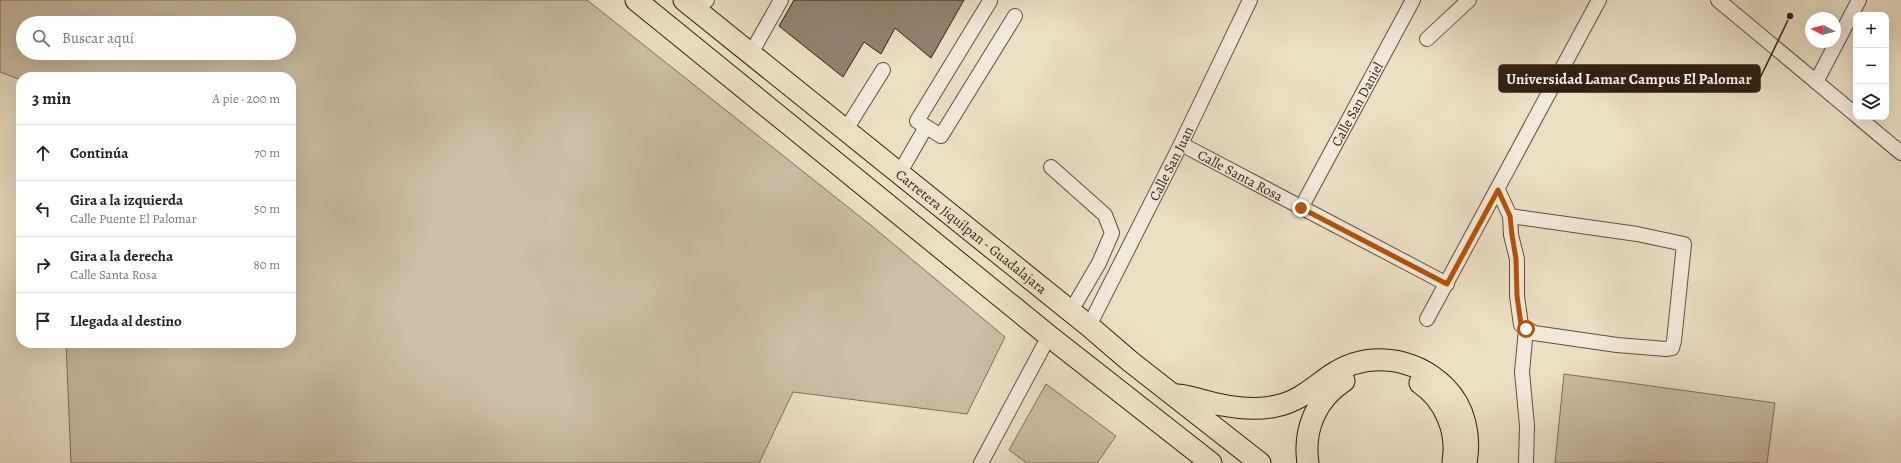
<!DOCTYPE html>
<html lang="es">
<meta charset="utf-8">
<style>
:root{--surface:#fff;--page:#f6f6f6;--text:#222;--muted:#767676;--line:#e0e0e0}
body{margin:0;font-family:Alegreya,serif;background:var(--page);color:var(--text)}
.controls{position:absolute;right:12px;top:12px;display:grid;overflow:hidden;border-radius:8px;box-shadow:0 4px 16px #0002}
.controls button{width:36px;height:36px;display:grid;place-items:center;padding:0;border:0;border-bottom:1px solid var(--line);background:var(--surface);color:var(--text);font:20px sans-serif}
.compass{position:absolute;left:1805px;top:12px;width:36px;height:36px;border-radius:50%;background:var(--surface);box-shadow:0 4px 16px #0002;rotate:277deg}
.stop{position:absolute;width:12px;height:12px;margin:-9px;border:3px solid #b45309;border-radius:50%;background:#fff}
.stop.end{background:#b45309;border-color:#fff;box-shadow:0 1px 4px #0008}
.list{margin:0;padding:0;list-style:none}
h2{display:flex;justify-content:space-between;align-items:center;height:52px;margin:0;padding:0 16px;font-size:17px}
h2 small{font-size:13px;font-weight:400;color:var(--muted)}
.list li{display:grid;grid-template-columns:26px 1fr auto;gap:12px;align-items:center;box-sizing:border-box;height:56px;padding:0 16px;border-top:1px solid var(--line)}
.list b{display:block;font-size:15px;white-space:nowrap}
.list p{margin:0;font-size:13px;white-space:nowrap;color:var(--muted)}
.list em{font-size:13px;font-style:normal;color:var(--muted)}
.icon{flex:none;width:22px;height:22px;fill:none;stroke:currentColor;stroke-width:2;stroke-linecap:round;stroke-linejoin:round}
.map{position:relative;flex:none;width:1901px;height:463px;overflow:hidden}
.search{position:absolute;background:var(--surface);box-shadow:0 4px 16px #0002;left:16px;top:16px;width:280px;height:44px;display:flex;align-items:center;gap:10px;box-sizing:border-box;padding:0 14px;border-radius:22px;color:var(--muted);font-size:15px}
.panel{position:absolute;background:var(--surface);box-shadow:0 4px 16px #0002;left:16px;top:72px;width:280px;height:276px;border-radius:16px}
.map>svg:first-child{display:block}
.green{fill:#cbbea5;stroke:#7e6e5a;fill-rule:evenodd}
.building{fill:#92826e;stroke:#311e10}
.lines{fill:none;stroke-linecap:round;stroke-linejoin:round}
.minor-casing{stroke:#604e3d;stroke-width:16}
.highway-casing{stroke:#311e10;stroke-width:23}
.minor{stroke:#f2ead9;stroke-width:14}
.highway{stroke:#ebdfc4;stroke-width:21}
.route{stroke:#b45309;stroke-width:5}
.labels{text-anchor:middle;stroke-width:3.5;stroke-linejoin:round;paint-order:stroke}
.street-label{font-size:14px;fill:#311e10;stroke:#f2ead9}
.leader{fill:none;stroke:#311e10;stroke-width:1.5}
.callout-dot{fill:#311e10;stroke:#f2ead9;stroke-width:1.5}
.callout{fill:#311e10;stroke:#311e10;stroke-width:1.5}
.callout-label{font-size:15px;text-anchor:middle;font-weight:bold;fill:#fff}
</style>
<div class="map">
<svg width="1901" height="463" viewBox="0 0 1901 463">
<rect width="100%" height="100%" fill="#ebdfc4"/>
<filter id="stains"><feTurbulence type="fractalNoise" baseFrequency=".005" numOctaves="4"/><feColorMatrix values="0 0 0 0 .2 0 0 0 0 .09 0 0 0 0 .02 0 0 0 .5 -.17"/></filter>
<radialGradient id="worn" r=".72"><stop offset=".6" stop-color="#630" stop-opacity="0"/><stop offset="1" stop-color="#630" stop-opacity=".3"/></radialGradient>
<g class="green">
<path d="M0,0H587L873,227L1005,337L967,414L793,392L759,463H71L66,343H291V77H21V80L0,72ZM23,23H289V53H23Z"/>
<polygon points="1564,374 1775,403 1767,463 1555,463"/>
<polygon points="1046,384 1116,436 1097,463 1027,463 1009,450"/>
</g>
<polygon class="building" points="794,0 964,0 931,58 895,28 881,54 864,42 843,77 779,26"/>
<g class="lines">
<g class="minor-casing">
<g id="minor">
<polyline points="1718,0 1856,115"/>
<polyline points="990,1 917,121 941,136 1015,16"/>
<polyline points="696,10 707,0"/>
<polyline points="1427,39 1469,0"/>
<polyline points="750,55 781,0"/>
<polyline points="1816,82 1859,0"/>
<polyline points="1858,117 1901,153"/>
<polyline points="845,131 883,70"/>
<path id="s1" d="M1181,144L1447,284"/>
<polyline points="1051,167 1105,215 1112,233 1099,263 1071,311"/>
<polyline points="899,174 926,127"/>
<polyline points="1498,190 1510,216 1511,235 1517,259 1517,296 1521,325 1534,333 1617,345 1666,349 1672,348 1674,341 1684,244 1637,234 1510,216"/>
<path id="s2" d="M1301,208L1413,0"/>
<polyline points="1427,319 1599,0"/>
<path id="s3" d="M1089,326L1181,144L1250,0"/>
<polyline points="1526,329 1522,372 1527,426 1526,463"/>
<polyline points="981,463 1049,336"/>
</g>
</g>
<g class="highway-casing">
<g id="highway">
<polyline points="636,0 1049,336 1211,463"/>
<path id="s4" d="M684,0L1089,326L1131,362L1260,463"/>
<path d="M1420,383C1445,400 1458,432 1453,461"/>
<path d="M1177,395C1193,396 1207,403 1222,405C1238,408 1260,410 1276,406C1298,402 1314,387 1331,375C1368,350 1414,357 1445,387C1465,407 1471,436 1466,463"/>
<path d="M1308,463C1303,430 1316,399 1344,381"/>
</g>
</g>
<use href="#minor" class="minor"/>
<use href="#highway" class="highway"/>
</g>
<g class="lines">
<polyline class="route" points="1301,208 1447,284 1498,190 1510,216 1512,235 1516,259 1517,296 1521,325 1526,329"/>
</g>
<g class="labels">
<g class="street-label">
<text dy="5" stroke="none"><textPath href="#s2" startOffset="118">Calle San Daniel</textPath></text>
<text dy="5" stroke="none"><textPath href="#s3" startOffset="182">Calle San Juan</textPath></text>
<text dy="5" stroke="none"><textPath href="#s1" startOffset="67">Calle Santa Rosa</textPath></text>
<text dy="5" stroke="none"><textPath href="#s4" startOffset="369">Carretera Jiquilpan - Guadalajara</textPath></text>
</g>
</g>
<path class="leader" d="M1790 16L1760 78"/>
<circle class="callout-dot" cx="1790" cy="16" r="4"/>
<rect class="callout" x="1499" y="65" width="261" height="27" rx="4"/>
<g class="callout-label">
<text x="1629" y="84">Universidad Lamar Campus El Palomar</text>
</g>
<rect width="100%" height="100%" filter="url(#stains)"/>
<rect width="100%" height="100%" fill="url(#worn)"/>
</svg>
<div class="controls">
<button>+</button>
<button>−</button>
<button><svg class="icon" aria-label="layers" viewBox="0 0 24 24"><path d="M12 4l9 5-9 5-9-5zM3 14l9 5 9-5"/></svg></button>
</div>
<svg class="compass" viewBox="-18 -18 36 36"><path d="M0-13l5 13h-10z" fill="#e53935"/><path d="M0 13l5-13h-10z" fill="#767676"/></svg>
<div class="stop" style="left:1526px;top:329px"></div>
<div class="stop end" style="left:1301px;top:208px"></div>
<div class="search"><svg class="icon" aria-label="search" viewBox="0 0 24 24"><circle cx="10" cy="10" r="6"/><path d="M15 15l6 6"/></svg>Buscar aquí</div>
<section class="panel">
<h2>3 min<small>A pie · 200 m</small></h2>
<ul class="list">
<li><svg class="icon" aria-label="ahead" viewBox="0 0 24 24"><path d="M12 20V5M6 11l6-6 6 6"/></svg><div><b>Continúa</b></div><em>70 m</em></li>
<li><svg class="icon" aria-label="left" viewBox="0 0 24 24"><path d="M17 20v-9H6M10 6l-5 5 5 5"/></svg><div><b>Gira a la izquierda</b><p>Calle Puente El Palomar</p></div><em>50 m</em></li>
<li><svg class="icon" aria-label="right" viewBox="0 0 24 24"><path d="M7 20v-9h11M14 6l5 5-5 5"/></svg><div><b>Gira a la derecha</b><p>Calle Santa Rosa</p></div><em>80 m</em></li>
<li><svg class="icon" aria-label="arrive" viewBox="0 0 24 24"><path d="M6 21V4h12l-3 4 3 4H6"/></svg><div><b>Llegada al destino</b></div></li>
</ul>
</section>
</div>
